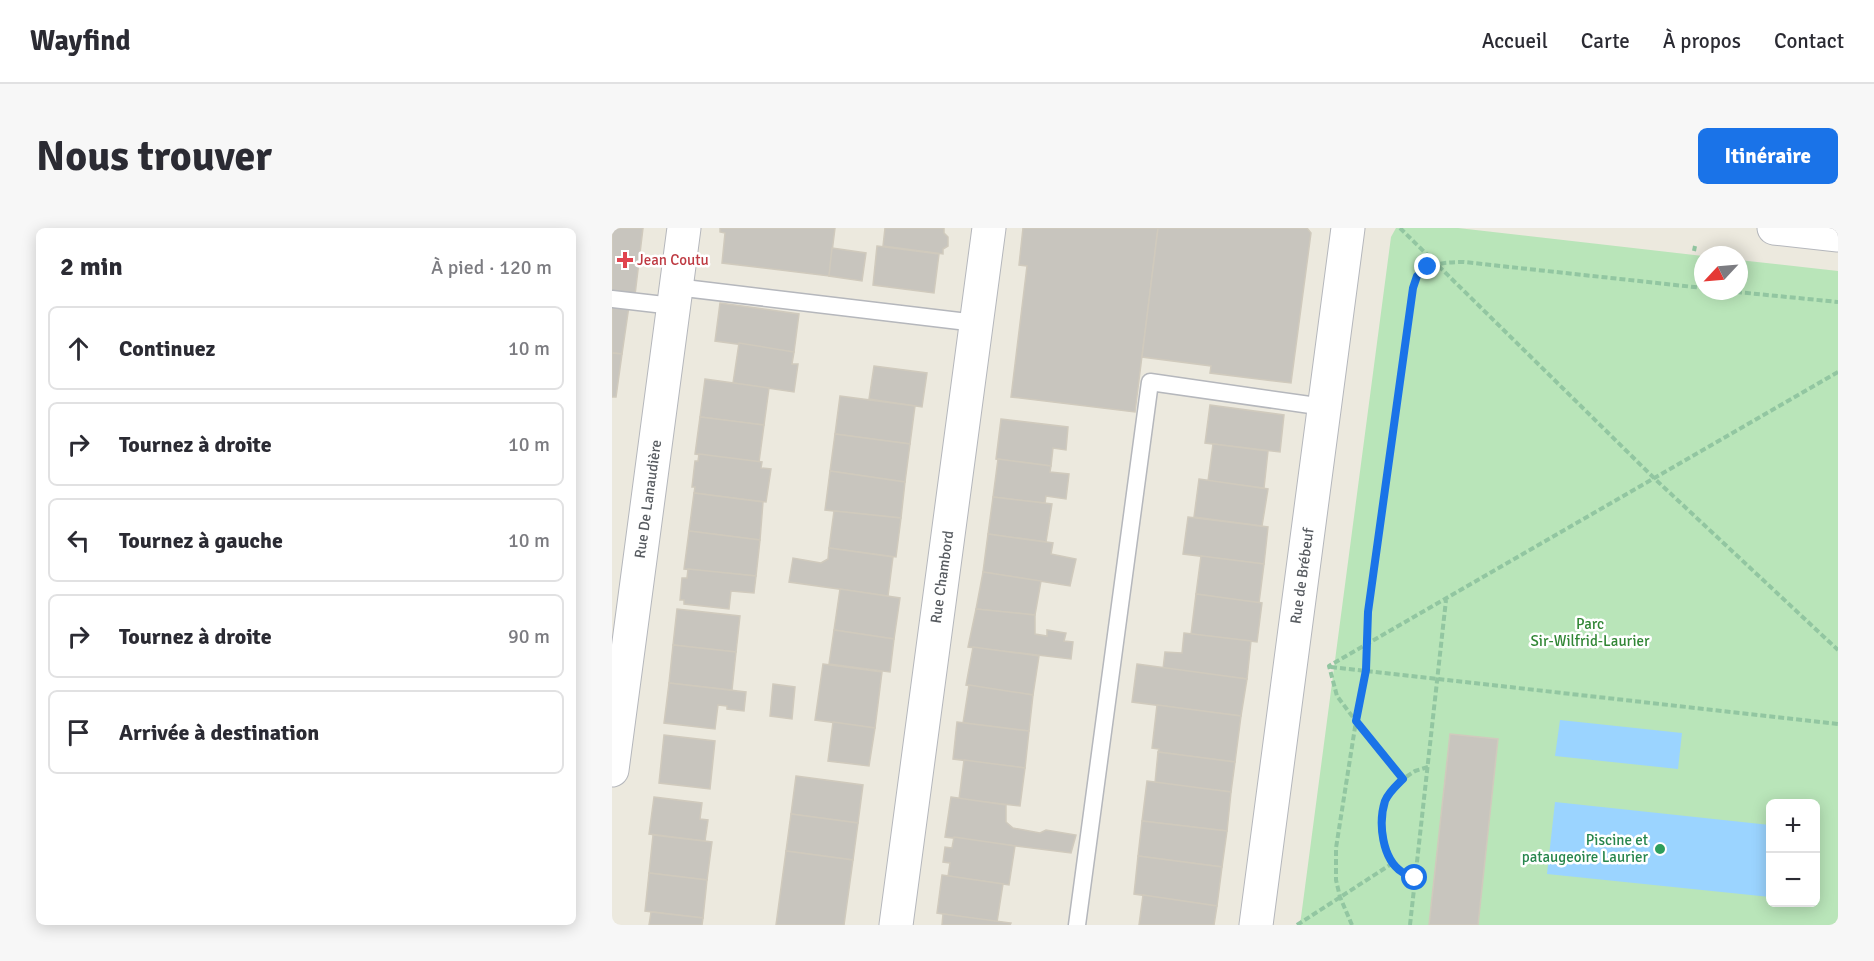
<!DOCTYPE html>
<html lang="fr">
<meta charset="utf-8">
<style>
:root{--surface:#fff;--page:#f7f7f7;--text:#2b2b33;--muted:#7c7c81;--line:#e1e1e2;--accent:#1a73e8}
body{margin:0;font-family:Signika,sans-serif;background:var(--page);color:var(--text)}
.controls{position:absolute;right:18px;bottom:18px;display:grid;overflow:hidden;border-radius:9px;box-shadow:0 3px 15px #0003}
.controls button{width:54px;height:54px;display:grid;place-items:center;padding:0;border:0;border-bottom:2px solid var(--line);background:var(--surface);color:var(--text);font:30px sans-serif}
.compass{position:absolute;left:1082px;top:18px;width:54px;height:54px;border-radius:50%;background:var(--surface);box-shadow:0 3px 15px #0003;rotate:244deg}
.stop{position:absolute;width:18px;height:18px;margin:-14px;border:4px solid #1a73e8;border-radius:50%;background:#fff}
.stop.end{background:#1a73e8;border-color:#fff;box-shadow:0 2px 6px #0008}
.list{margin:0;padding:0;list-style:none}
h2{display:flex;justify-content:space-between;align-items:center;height:78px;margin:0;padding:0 24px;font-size:26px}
h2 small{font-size:20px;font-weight:400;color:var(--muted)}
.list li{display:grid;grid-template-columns:39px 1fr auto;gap:18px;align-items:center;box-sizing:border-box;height:84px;margin:0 12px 12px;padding:0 12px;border:2px solid var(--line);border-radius:9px}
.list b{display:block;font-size:22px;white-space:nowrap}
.list em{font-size:20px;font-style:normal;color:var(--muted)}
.icon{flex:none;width:33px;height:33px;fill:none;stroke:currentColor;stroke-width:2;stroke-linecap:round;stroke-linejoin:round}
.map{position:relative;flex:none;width:1226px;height:697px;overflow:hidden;border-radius:9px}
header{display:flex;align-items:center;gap:36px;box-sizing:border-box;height:84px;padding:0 30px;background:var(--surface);border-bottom:2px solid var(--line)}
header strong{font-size:28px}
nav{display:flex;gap:33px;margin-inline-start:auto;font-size:21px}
.intro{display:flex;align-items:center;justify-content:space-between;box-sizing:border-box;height:144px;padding:0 36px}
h1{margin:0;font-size:42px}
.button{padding:15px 27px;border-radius:9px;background:var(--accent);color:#fff;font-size:21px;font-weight:700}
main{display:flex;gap:36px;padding:0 36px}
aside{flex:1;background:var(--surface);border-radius:9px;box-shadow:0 3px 15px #0003}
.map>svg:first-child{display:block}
.green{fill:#b9e5b9;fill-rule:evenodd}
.water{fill:#9bd4ff}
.building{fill:#c8c5be;stroke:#d0cabd;stroke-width:1.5}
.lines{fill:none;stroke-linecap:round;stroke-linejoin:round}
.service-casing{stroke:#b5b7bc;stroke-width:19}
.minor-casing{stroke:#b5b7bc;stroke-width:35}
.tertiary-casing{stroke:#b5b7bc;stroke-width:35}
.path{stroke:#92c6a1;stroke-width:4;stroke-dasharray:6 3;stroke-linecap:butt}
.service{stroke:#fff;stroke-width:16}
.minor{stroke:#fff;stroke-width:33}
.tertiary{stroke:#fff;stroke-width:33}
.route{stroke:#1a73e8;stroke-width:8}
.health-dot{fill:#e0444e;stroke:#fff;stroke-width:2}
.leisure-dot{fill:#2e9e5b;stroke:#fff;stroke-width:2}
.labels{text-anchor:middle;stroke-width:5;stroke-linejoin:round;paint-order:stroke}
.health-label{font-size:15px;fill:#be3a42;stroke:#fff;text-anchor:start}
.street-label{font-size:15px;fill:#585c61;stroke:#fff}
.park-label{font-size:15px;fill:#318635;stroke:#fff}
.leisure-label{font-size:15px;fill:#27864d;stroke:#fff;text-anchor:end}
</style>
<header>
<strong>Wayfind</strong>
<nav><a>Accueil</a><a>Carte</a><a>À propos</a><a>Contact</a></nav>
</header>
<div class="intro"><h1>Nous trouver</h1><a class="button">Itinéraire</a></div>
<main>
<aside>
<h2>2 min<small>À pied · 120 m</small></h2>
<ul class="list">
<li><svg class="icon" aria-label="ahead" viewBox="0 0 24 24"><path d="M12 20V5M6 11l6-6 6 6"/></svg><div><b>Continuez</b></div><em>10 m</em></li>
<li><svg class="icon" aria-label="right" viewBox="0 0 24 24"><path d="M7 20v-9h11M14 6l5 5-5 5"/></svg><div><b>Tournez à droite</b></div><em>10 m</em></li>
<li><svg class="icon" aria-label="left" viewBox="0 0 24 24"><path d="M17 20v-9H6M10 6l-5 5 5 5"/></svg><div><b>Tournez à gauche</b></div><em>10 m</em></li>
<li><svg class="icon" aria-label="right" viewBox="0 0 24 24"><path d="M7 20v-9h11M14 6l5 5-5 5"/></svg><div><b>Tournez à droite</b></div><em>90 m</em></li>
<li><svg class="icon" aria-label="arrive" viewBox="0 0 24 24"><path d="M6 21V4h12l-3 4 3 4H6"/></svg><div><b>Arrivée à destination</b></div></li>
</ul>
</aside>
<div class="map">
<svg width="1226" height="697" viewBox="0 0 1226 697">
<rect width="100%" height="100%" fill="#ece9de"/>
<path class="green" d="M784,0H846L1091,28V63H1127V32L1226,43V697H688L779,9ZM1158,576H1204V674H1158Z"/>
<g class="water">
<polygon points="948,492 1070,505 1066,541 943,528"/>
<polygon points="943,574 1158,597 1158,669 935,646"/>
</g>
<g class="building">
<polygon points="0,0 31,0 23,67 0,64"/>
<polygon points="108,0 223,0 217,48 110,35 113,5 108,4"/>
<polygon points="273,0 332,0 332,5 336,9 336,18 331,21 331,26 271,18"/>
<polygon points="411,0 546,0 523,184 399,169 415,38 407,37"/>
<polygon points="546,0 695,0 699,5 679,155 598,145 599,138 530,129"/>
<polygon points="265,18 327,26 322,65 261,57"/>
<polygon points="220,20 254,25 250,53 217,48"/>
<polygon points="108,75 187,86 182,124 103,113"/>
<polygon points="0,76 17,78 10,126 0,125"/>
<polygon points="127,115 182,124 180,136 186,136 182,164 121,155"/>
<polygon points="0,125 10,126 4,169 0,169"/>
<polygon points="262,138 315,145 310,179 257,171"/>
<polygon points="93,151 157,160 152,197 88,189"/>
<polygon points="228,168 303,178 298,216 223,206"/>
<polygon points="598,177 672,187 668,224 593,215"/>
<polygon points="88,189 152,197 147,234 83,226"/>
<polygon points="389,191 456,199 454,222 441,220 439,238 384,231"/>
<polygon points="223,206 298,216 293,254 218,243"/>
<polygon points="601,216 656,223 652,260 596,253"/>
<polygon points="87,226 150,234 149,240 159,241 154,274 82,265 83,259 80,259 83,233 86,233"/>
<polygon points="386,231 439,238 438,244 457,246 454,271 434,268 433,275 381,269"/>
<polygon points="218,243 293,254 289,290 213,282"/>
<polygon points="587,251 656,261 650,298 582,289"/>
<polygon points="82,265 151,274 148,312 77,303"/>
<polygon points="381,269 440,276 434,314 376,306"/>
<polygon points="222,283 289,290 284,329 217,320"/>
<polygon points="576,289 656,299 652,336 571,326"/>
<polygon points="77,303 148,312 144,348 72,341"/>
<polygon points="376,306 441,315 439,326 464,331 458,358 371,344"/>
<polygon points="217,320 281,329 276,368 177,354 181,330 209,335 216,331"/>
<polygon points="589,328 652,336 647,375 584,366"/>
<polygon points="76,341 144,348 142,365 119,363 117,381 72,376 72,372 68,372 70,350 75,350"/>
<polygon points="371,344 429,353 423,387 364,381"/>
<polygon points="228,361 288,370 282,411 222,402"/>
<polygon points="584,366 650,375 645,414 579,406"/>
<polygon points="65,381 128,388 124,424 61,417"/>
<polygon points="364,381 423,387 423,406 435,408 435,402 454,405 452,413 461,414 459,431 356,419"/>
<polygon points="222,402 282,411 278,444 217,436"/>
<polygon points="572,405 639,413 635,451 551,441 553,424 570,425"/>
<polygon points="61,417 124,424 120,462 57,455"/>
<polygon points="361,419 427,428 421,467 354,457"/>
<polygon points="211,436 270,444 263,500 203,492"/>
<polygon points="525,436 635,451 629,488 520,474"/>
<polygon points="57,455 134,464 132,483 115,481 115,478 106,477 103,501 52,495"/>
<polygon points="161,456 183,459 180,491 158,488"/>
<polygon points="357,457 421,467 417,503 351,495"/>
<polygon points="545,477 629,488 623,534 546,524 547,521 540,520"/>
<polygon points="221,494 263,500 257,538 216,533"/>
<polygon points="345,494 417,503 413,540 341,531"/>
<polygon points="838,506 886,511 866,697 817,697"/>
<polygon points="52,507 103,513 98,561 47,555"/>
<polygon points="546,524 623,534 619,564 543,555"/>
<polygon points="352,532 413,540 408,578 347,571"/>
<polygon points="184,548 251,557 246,595 179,586"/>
<polygon points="535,553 619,564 615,603 530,593"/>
<polygon points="42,569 90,575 88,591 96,592 93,613 37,606"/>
<polygon points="339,569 394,577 394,594 401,600 428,605 434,602 464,607 459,625 333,609"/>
<polygon points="179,586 246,595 241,632 174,623"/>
<polygon points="530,593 615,603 610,639 526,628"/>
<polygon points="41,607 100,614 95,652 37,645"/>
<polygon points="342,609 403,618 397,657 336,648 338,635 331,634 333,619 340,620"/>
<polygon points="174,623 241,632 232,697 164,697"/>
<polygon points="526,628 610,639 605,678 522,666"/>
<polygon points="37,645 95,652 91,690 33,683"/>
<polygon points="330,647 391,656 385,694 325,685"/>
<polygon points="531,667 605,678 602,697 527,697"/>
<polygon points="39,684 91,690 90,697 37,697"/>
<polygon points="331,686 399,695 398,697 330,697"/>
</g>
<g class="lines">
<g class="service-casing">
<g id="service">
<polyline points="64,59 364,95"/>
<polyline points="0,71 61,78"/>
<polyline points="465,697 538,154 712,179"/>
</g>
</g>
<g class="minor-casing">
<g id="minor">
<polyline points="0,542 72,0"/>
<polyline points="284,697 377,0"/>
<polyline points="644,697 736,0"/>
</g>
</g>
<g class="tertiary-casing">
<polyline id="tertiary" points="1162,0 1226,7"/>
</g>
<g class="path">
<polyline points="788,0 1043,251 1226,422"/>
<polyline points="1082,23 1083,18"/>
<polyline points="1115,63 1226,74"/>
<polyline points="719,439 1226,496"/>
<polyline points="816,539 803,543 791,551 764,520 725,468 717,438 1226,144"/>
<path d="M781,635C766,602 764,577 791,551"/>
<polyline points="685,697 781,635 790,644 803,650"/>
<path d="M740,697L728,669L724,652V620L744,493L754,442L756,384L801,60C810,36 828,34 852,34L1091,60"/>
<polyline points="798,697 834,372"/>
</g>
<use href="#service" class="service"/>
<use href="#minor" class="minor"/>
<use href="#tertiary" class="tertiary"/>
</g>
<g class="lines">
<path class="route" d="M803,650C799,648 794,647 790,644C770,631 766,595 773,573C777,564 784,558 791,551L744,493L754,442L756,384L801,60L805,48L816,39"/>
</g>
<path class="health-dot" d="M10 23h6v6h6v6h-6v6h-6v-6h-6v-6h6z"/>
<circle class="leisure-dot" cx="1048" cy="621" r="6"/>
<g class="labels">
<g class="health-label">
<text x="25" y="37">Jean Coutu</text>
</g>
<g class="street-label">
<text transform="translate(36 271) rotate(-82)" y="5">Rue De Lanaudière</text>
<text transform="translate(690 348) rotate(-82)" y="5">Rue de Brébeuf</text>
<text transform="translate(330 349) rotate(-82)" y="5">Rue Chambord</text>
</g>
<g class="park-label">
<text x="978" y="401">Parc<tspan x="978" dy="17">Sir-Wilfrid-Laurier</tspan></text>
</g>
<g class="leisure-label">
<text x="1036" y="617">Piscine et<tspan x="1036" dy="17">pataugeoire Laurier</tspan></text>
</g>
</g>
</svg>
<div class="controls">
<button>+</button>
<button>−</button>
</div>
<svg class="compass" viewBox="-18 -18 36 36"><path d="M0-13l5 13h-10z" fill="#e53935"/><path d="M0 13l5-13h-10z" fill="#7c7c81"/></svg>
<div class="stop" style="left:803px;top:650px"></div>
<div class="stop end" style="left:816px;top:39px"></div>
</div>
</main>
